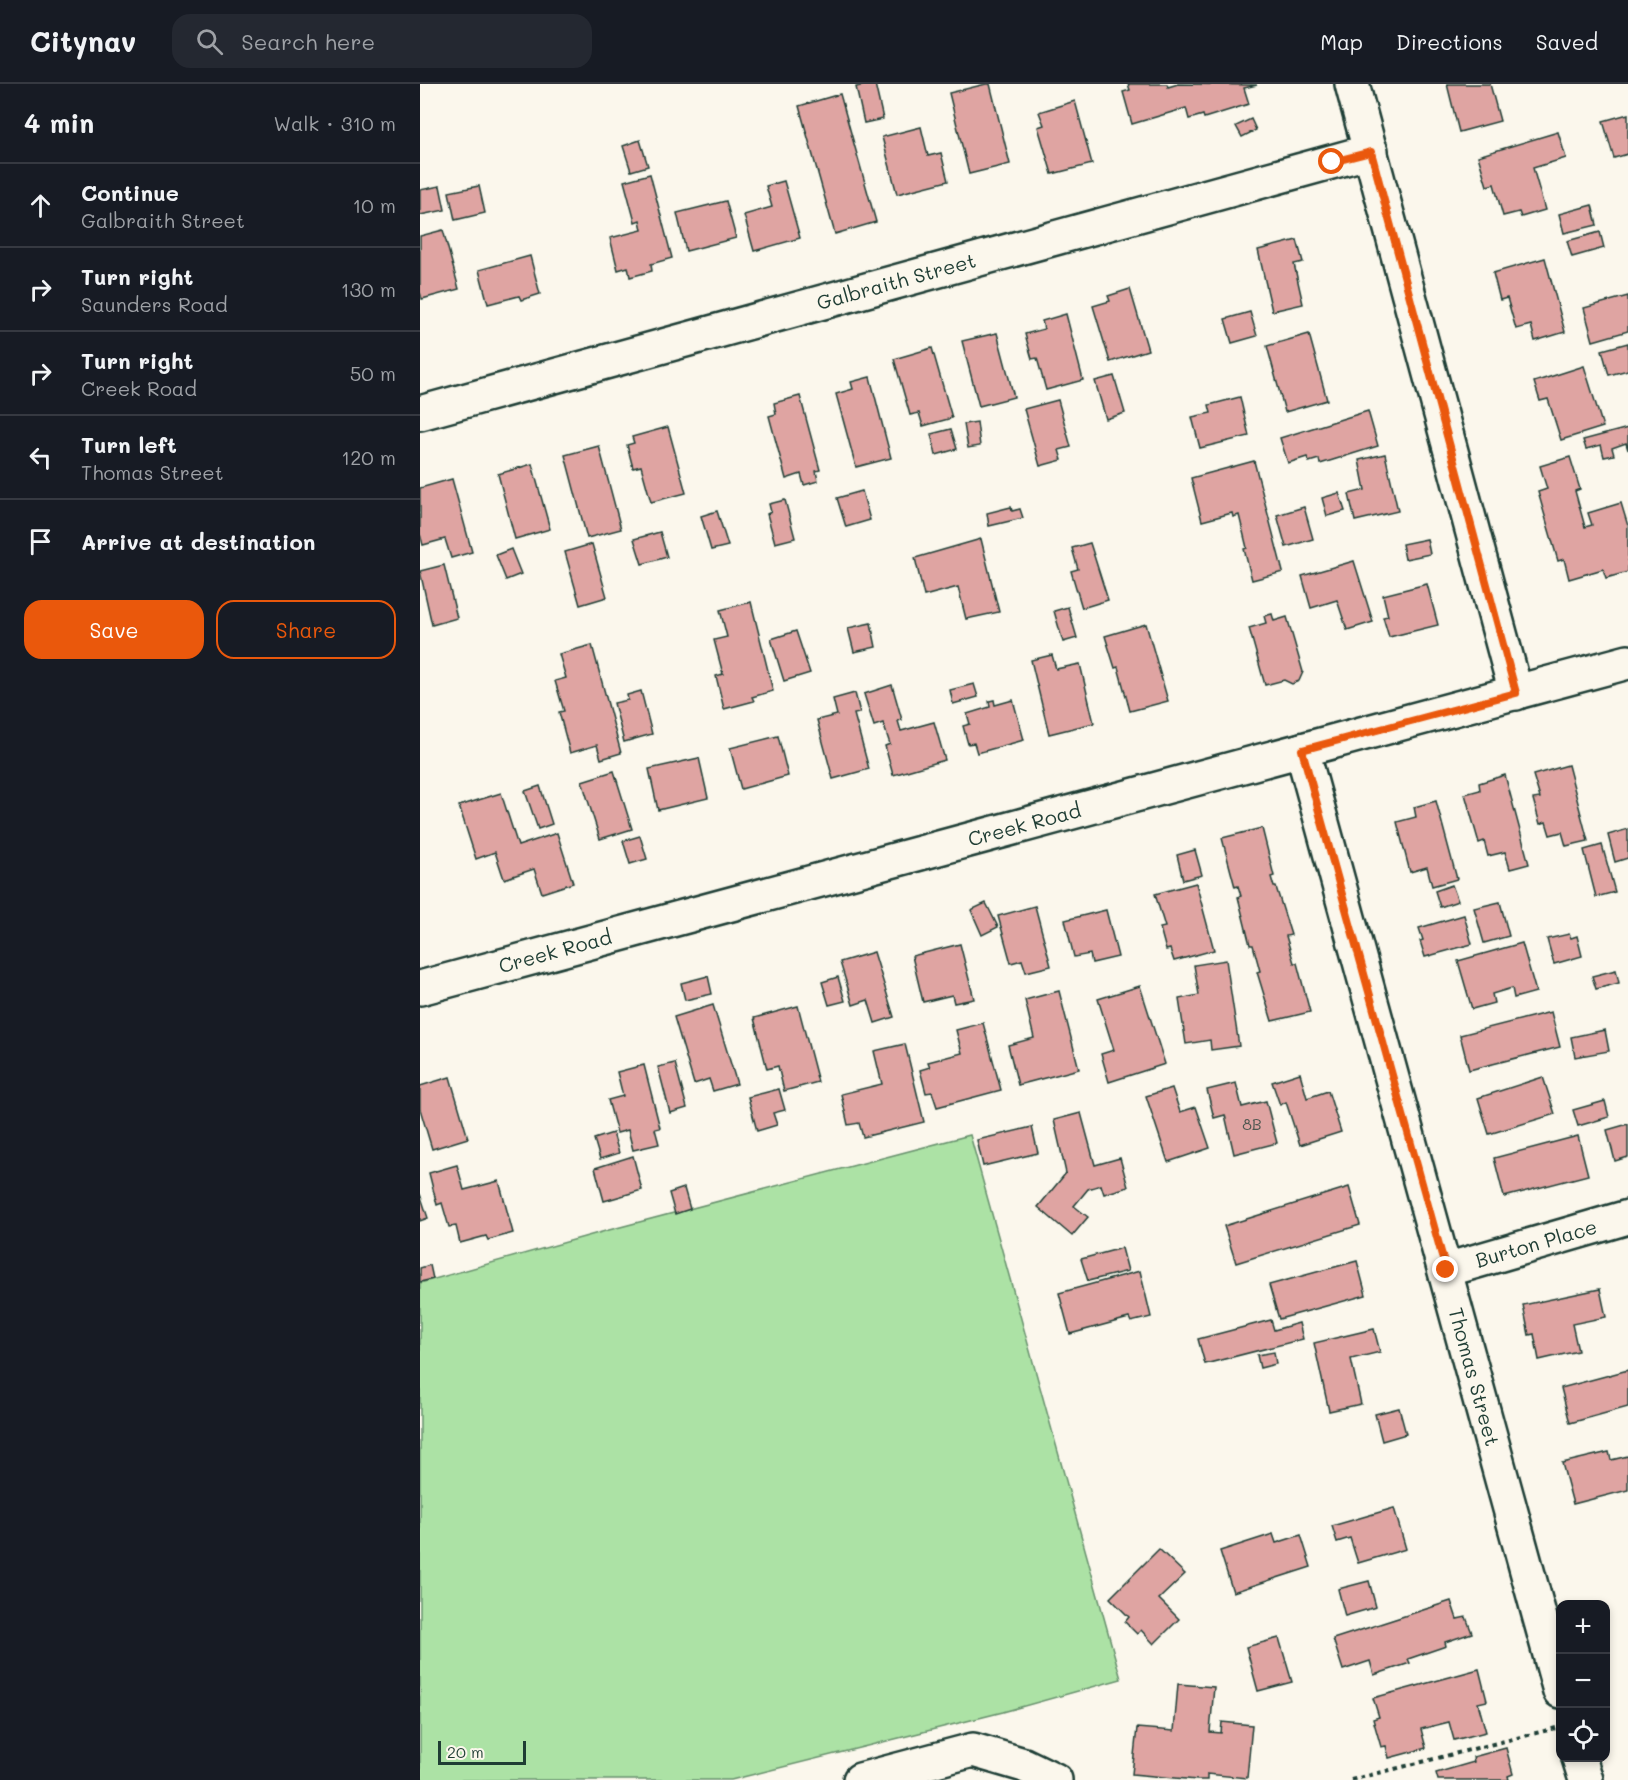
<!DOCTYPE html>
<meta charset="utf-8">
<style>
:root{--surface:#171b24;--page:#242831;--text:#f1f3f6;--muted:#9ea1a6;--line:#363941;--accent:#ea580c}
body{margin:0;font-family:Mali,sans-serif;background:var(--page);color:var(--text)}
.controls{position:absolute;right:18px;bottom:18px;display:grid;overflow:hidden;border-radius:12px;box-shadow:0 3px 9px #0003}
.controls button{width:54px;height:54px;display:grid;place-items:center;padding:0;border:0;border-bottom:2px solid var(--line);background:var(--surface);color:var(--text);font:30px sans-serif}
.scale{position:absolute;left:18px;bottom:15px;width:88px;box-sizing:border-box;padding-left:6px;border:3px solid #1f3d34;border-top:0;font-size:16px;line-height:21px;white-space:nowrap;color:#1f3d34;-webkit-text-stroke:4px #fbf7ec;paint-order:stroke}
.stop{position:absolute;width:18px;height:18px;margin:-14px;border:4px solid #ea580c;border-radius:50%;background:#fff}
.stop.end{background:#ea580c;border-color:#fff;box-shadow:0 2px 6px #0008}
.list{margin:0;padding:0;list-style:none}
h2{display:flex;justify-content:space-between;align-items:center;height:78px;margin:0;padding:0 24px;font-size:26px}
h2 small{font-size:20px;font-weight:400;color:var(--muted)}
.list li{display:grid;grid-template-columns:39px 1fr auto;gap:18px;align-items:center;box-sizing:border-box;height:84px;padding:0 24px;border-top:2px solid var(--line)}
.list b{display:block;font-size:22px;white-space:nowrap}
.list p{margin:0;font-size:20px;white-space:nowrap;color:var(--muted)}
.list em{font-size:20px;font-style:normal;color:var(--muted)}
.actions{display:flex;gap:12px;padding:18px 24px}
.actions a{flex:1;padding:14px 0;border:2px solid var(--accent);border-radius:18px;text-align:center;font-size:21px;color:var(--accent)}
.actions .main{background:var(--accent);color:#fff}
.icon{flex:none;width:33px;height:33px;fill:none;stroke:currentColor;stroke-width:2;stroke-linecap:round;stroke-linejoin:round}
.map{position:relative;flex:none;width:1208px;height:1696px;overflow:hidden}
header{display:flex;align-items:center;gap:36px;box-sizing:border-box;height:84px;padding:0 30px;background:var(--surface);border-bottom:2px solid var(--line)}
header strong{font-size:28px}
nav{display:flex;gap:33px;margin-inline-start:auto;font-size:21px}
.search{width:420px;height:54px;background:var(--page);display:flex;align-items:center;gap:15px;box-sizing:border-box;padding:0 21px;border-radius:18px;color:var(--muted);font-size:22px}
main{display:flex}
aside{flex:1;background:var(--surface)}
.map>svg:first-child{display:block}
.green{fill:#ace2a5;stroke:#66906c;stroke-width:1.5}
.building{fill:#dfa4a2;stroke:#1f3d34;stroke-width:1.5}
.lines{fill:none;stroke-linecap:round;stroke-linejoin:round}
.minor-casing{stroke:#1f3d34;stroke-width:38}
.path{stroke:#1f3d34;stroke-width:4;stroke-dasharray:4.5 4.5;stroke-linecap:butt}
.minor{stroke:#fbf7ec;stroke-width:33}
.route{stroke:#ea580c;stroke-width:8}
.labels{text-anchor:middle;stroke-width:4.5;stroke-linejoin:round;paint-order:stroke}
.number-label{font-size:16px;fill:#4f5750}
.street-label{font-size:20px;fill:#1f3d34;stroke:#fbf7ec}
</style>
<header>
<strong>Citynav</strong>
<div class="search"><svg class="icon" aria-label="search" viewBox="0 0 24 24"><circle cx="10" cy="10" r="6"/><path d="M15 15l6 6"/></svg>Search here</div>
<nav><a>Map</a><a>Directions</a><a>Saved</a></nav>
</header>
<main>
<aside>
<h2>4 min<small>Walk · 310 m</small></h2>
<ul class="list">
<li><svg class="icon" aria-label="ahead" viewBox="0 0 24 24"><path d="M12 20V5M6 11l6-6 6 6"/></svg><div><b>Continue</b><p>Galbraith Street</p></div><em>10 m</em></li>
<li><svg class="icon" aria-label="right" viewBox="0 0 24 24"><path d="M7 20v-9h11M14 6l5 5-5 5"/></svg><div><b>Turn right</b><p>Saunders Road</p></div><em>130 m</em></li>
<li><svg class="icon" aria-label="right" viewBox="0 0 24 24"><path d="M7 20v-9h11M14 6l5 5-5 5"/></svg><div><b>Turn right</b><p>Creek Road</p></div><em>50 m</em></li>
<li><svg class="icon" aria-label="left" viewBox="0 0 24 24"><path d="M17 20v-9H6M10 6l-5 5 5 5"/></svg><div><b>Turn left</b><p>Thomas Street</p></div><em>120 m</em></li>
<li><svg class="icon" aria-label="arrive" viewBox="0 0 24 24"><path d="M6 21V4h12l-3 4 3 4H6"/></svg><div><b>Arrive at destination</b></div></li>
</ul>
<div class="actions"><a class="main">Save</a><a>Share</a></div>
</aside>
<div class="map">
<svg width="1208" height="1696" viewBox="0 0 1208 1696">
<rect width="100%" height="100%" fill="#fbf7ec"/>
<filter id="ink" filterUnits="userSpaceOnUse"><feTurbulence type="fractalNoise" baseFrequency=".0167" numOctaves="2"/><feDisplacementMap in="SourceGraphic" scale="12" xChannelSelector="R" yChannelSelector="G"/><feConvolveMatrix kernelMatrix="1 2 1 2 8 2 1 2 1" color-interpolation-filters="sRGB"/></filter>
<g filter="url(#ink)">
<polygon class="green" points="550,1051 701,1595 583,1628 311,1696 0,1696 0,1199 189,1146"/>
<g class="building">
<polygon points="449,0 455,0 463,35 444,39 436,3"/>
<polygon points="566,0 570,0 590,80 549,90 529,9"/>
<polygon points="708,0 747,0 748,3 758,0 837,1 824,4 829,20 784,34 783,31 769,35 766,24 712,40 703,8 710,6"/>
<polygon points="1027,0 1070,0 1080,37 1039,48"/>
<polygon points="420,10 456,138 415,150 379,22"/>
<polygon points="655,17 672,80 632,90 618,43 624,41 619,28"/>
<polygon points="1208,30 1208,70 1194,74 1183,37"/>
<polygon points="831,35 836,46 822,53 816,42"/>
<polygon points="501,43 508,72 521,69 528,97 477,110 462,53"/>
<polygon points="1138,48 1146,74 1113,84 1125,126 1101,133 1099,128 1083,132 1074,100 1067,102 1058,72"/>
<polygon points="220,56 228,82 211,87 203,62"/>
<polygon points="230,90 252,174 231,180 232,187 210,193 208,183 198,186 190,154 222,146 220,136 215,138 204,97"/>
<polygon points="364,97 380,154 334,167 324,131 352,123 346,102"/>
<polygon points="20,102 25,126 0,131 0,106"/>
<polygon points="59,102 65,129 35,136 29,108"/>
<polygon points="306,117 316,154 266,167 257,129"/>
<polygon points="1172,121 1177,141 1144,149 1139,130"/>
<polygon points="23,146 39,205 2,215 0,208 0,152"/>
<polygon points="1180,148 1184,164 1152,173 1147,157"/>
<polygon points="877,156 883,178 874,180 883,220 852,227 838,166"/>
<polygon points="110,172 120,210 101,216 99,212 68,220 59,186"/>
<polygon points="1125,174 1145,248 1115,257 1111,241 1096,245 1087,214 1080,216 1073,189"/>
<polygon points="710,205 728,266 690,278 673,222 690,217 688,212"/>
<polygon points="1208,212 1208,247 1173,257 1164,224"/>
<polygon points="830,228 837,252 812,259 805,235"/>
<polygon points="646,230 663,296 626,306 617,274 612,275 605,250 624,245 622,237"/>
<polygon points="577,249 594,313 559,322 542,257"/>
<polygon points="889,250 907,316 865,328 847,262"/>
<polygon points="1208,259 1208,286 1189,291 1182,266"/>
<polygon points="512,264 532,334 503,342 499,329 490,331 474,275"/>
<polygon points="1164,282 1183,343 1141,356 1128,315 1120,317 1114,298"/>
<polygon points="694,292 705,329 686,335 675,297"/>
<polygon points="450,293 471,374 436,383 416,310 433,305 431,298"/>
<polygon points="380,312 400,386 396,387 398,397 384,401 381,390 366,395 349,332 356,330 354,319"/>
<polygon points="820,313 829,352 780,364 772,333 791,329 789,321"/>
<polygon points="638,316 651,363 639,366 642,376 620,382 604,325"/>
<polygon points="948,327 958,362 900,380 899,375 889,378 887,373 868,379 860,354"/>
<polygon points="557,338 560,362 548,364 544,340"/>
<polygon points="248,343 266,409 231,418 221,382 213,384 207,361 214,359 212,353"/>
<polygon points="1208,344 1208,366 1206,359 1192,364 1194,371 1184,373 1181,361 1166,365 1163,356"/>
<polygon points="531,345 537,365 516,371 511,350"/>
<polygon points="179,362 201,445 167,454 145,371"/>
<polygon points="965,370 978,427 935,437 929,410 945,406 939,376"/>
<polygon points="1150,373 1160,405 1155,407 1165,443 1172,441 1168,429 1201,419 1208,442 1208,488 1186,494 1183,485 1149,495 1144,475 1138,477 1118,408 1127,405 1120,382"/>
<polygon points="834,377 863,488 832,496 824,465 827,464 819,431 813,433 812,429 782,437 771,394"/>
<polygon points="112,380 130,445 95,455 78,390"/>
<polygon points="32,395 52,468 31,474 25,455 3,461 0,450 0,404"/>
<polygon points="442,407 450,436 426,443 417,414"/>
<polygon points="919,409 925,427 907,432 902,414"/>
<polygon points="365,416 375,454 355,459 347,430 351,428 349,420"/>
<polygon points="591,423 592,427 600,425 603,434 569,442 567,429"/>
<polygon points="884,423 893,455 866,463 857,431"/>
<polygon points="297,427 308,462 291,466 281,432"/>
<polygon points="240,448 247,473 222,480 214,455"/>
<polygon points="561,455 579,528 546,535 538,503 504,512 495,474"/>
<polygon points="1007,455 1010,470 985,475 982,460"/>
<polygon points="670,459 688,516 662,524 651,487 658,485 652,464"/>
<polygon points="172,460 187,513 160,521 145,468"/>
<polygon points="91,465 101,490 86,496 76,471"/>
<polygon points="934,477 953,538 927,546 917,516 891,524 882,492"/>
<polygon points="24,481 37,534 12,541 0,487"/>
<polygon points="1007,500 1018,541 969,553 963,533 968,532 963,511"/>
<polygon points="331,518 353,607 332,613 334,617 304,625 296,592 303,590 294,556 307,553 300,526"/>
<polygon points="648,523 657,554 643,558 634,527"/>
<polygon points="852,530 854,537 867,533 883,588 879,597 872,600 864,596 845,601 829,544 846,539 844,532"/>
<polygon points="451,539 456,563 434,568 428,544"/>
<polygon points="726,540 748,617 710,627 698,583 695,584 685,552"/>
<polygon points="376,547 390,589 364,597 351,555"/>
<polygon points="172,561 201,669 181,675 177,661 150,669 139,628 144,627 135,597 146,594 139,570"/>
<polygon points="632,571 636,585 660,580 674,639 629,650 611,576"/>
<polygon points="554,600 558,613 533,620 530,606"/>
<polygon points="472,601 482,636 478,637 481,647 514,638 525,676 473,691 465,662 470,660 463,639 454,642 444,610"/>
<polygon points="221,607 232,650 204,658 194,619 208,616 207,611"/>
<polygon points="435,609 440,629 434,630 449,685 413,695 397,636 417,631 413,615"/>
<polygon points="574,616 575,621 593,616 604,656 557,669 554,659 548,660 543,642 550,640 547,630 570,623 569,617"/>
<polygon points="358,652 368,692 321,705 310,664"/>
<polygon points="279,674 288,714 238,726 229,685"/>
<polygon points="1148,681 1168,757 1146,762 1142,748 1130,751 1126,738 1120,740 1113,715 1120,714 1113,691"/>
<polygon points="194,687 212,745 180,755 162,697"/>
<polygon points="1085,691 1109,780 1090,785 1085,768 1068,772 1064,757 1059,759 1045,710 1060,706 1059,699"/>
<polygon points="120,702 132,740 118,745 105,707"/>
<polygon points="81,709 98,762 137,749 153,799 122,809 114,785 84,795 75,768 56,775 39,722"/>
<polygon points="1016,717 1037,795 1012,802 1007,783 990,788 977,738 996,733 994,723"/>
<polygon points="842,744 854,792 851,793 854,803 856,803 871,851 866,852 874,879 877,879 890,928 852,937 837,888 840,887 833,861 830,861 818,813 821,812 818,802 815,803 802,754"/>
<polygon points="1208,745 1208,774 1195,778 1188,751"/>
<polygon points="220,752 227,775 210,780 203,757"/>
<polygon points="1182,761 1195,808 1176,813 1164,766"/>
<polygon points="775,766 782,791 763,796 757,771"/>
<polygon points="776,799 794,866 754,877 750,865 746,866 740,844 745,843 735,810"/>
<polygon points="1032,801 1038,817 1020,823 1015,807"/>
<polygon points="1080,818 1089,852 1064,859 1054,824"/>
<polygon points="566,819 578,843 562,851 551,826"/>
<polygon points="615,822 631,882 606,888 602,876 591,879 578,832"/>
<polygon points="686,826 698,873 672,879 670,870 654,873 645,836"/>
<polygon points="1044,831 1052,860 1005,873 1000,857 1003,856 999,844"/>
<polygon points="1149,850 1151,854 1157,852 1162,872 1134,880 1127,855"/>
<polygon points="1102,859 1116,908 1094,914 1092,904 1072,910 1074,919 1052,925 1038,877"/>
<polygon points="540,860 554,915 534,919 532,911 503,918 492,872"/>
<polygon points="454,868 474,933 455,939 448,916 433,921 420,878"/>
<polygon points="806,876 819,962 791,966 790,956 766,960 759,915 779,911 774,881"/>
<polygon points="1196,886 1199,899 1176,905 1172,892"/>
<polygon points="288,892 292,910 265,916 261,899"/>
<polygon points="418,893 425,917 409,921 402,898"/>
<polygon points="720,902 745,980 689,998 681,970 694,966 678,915"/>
<polygon points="639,907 659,985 598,1001 588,961 614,954 605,916"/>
<polygon points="293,921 317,1000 293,1007 289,995 274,1000 254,933"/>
<polygon points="378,922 398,998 364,1007 358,982 347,985 334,934"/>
<polygon points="1131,928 1140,963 1049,986 1040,951"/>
<polygon points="563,939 581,1006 517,1023 512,1008 506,1009 500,986 510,983 508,978 542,969 536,946"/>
<polygon points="1185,946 1189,967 1155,973 1151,953"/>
<polygon points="485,960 504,1038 443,1053 439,1039 428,1041 421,1010 462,1000 454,967"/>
<polygon points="255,979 267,1024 250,1029 238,983"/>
<polygon points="224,981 240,1044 235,1045 239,1060 213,1066 208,1046 197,1049 188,1016 203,1012 197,988"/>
<polygon points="880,989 887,1014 908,1007 921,1048 880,1061 866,1018 860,1021 852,998"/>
<polygon points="30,993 48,1054 12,1065 0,1025 0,1002"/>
<polygon points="1123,993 1135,1030 1069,1050 1058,1014"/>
<polygon points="816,999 822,1023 846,1017 857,1059 814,1070 805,1031 794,1034 787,1006"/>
<polygon points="752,1004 760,1028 776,1023 790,1064 748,1078 726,1012"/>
<polygon points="359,1005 365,1026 353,1029 357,1041 337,1047 328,1013"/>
<polygon points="1185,1017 1189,1033 1158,1042 1153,1026"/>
<polygon points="661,1029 675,1081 700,1074 708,1103 684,1110 681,1101 668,1105 654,1122 668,1133 652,1152 618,1123 646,1089 634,1036"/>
<polygon points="1208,1040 1208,1073 1195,1077 1187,1046"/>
<polygon points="612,1043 618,1069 563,1082 557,1056"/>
<polygon points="193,1049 199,1069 180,1075 174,1055"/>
<polygon points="1158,1052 1168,1091 1084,1113 1074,1074"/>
<polygon points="213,1072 222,1106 184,1117 175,1084"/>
<polygon points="37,1081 44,1106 79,1097 93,1149 68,1156 66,1152 40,1159 36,1142 29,1143 22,1119 17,1121 9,1089"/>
<polygon points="929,1103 940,1141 816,1179 804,1142"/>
<polygon points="264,1104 270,1125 255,1130 249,1109"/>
<polygon points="0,1110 8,1134 0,1137"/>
<polygon points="702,1164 708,1187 668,1197 661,1175"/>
<polygon points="937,1177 946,1211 859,1235 849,1201"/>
<polygon points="10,1181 13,1195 0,1198 0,1184"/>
<polygon points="720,1187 731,1233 711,1238 709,1234 650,1250 639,1209"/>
<polygon points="1180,1205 1186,1233 1152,1240 1158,1267 1119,1276 1114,1250 1109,1251 1103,1221"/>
<polygon points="851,1236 854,1246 879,1239 883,1255 785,1280 778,1255"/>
<polygon points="954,1245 960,1268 931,1275 941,1320 909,1327 894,1259"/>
<polygon points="854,1268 856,1280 840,1284 837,1271"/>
<polygon points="1208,1286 1208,1323 1150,1339 1141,1304"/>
<polygon points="979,1324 986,1350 962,1357 955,1330"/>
<polygon points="1189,1368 1191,1376 1208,1372 1208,1406 1153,1420 1142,1379"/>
<polygon points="974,1424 986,1465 938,1479 930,1454 917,1458 912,1442"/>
<polygon points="853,1450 856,1459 881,1451 891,1483 813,1508 800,1467"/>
<polygon points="739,1465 765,1490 739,1515 759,1535 734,1560 721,1546 717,1550 705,1538 709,1533 690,1514"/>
<polygon points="949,1497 956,1523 925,1532 918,1505"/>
<polygon points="1031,1517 1037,1535 1046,1533 1052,1549 1025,1558 1026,1562 988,1575 990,1579 954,1591 950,1577 923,1586 913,1555"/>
<polygon points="859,1554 872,1598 838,1607 826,1563"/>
<polygon points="1059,1585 1067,1617 1058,1619 1066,1648 1034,1656 1029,1638 1001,1645 1006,1664 969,1674 966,1662 961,1663 953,1635 959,1633 953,1614"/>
<polygon points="758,1600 794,1603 790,1648 801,1649 802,1638 832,1641 827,1694 787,1690 787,1696 777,1696 712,1690 717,1644 754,1647"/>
<polygon points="1086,1664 1093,1690 1088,1692 1089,1696 1018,1696 1016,1689 1054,1678 1053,1673"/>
</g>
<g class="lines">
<g class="minor-casing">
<g id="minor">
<polyline points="932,0 1096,609"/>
<path id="s1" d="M0,329L951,67"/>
<path id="s2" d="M882,666L1140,1607"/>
<path id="s3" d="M0,904L1208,578"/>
<path id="s4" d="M1026,1186L1208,1133"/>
<polyline points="1159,1674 1166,1696"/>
<polyline points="440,1696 553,1666 604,1681 635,1696"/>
</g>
</g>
<polyline class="path" points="931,1696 1140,1643"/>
<use href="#minor" class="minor"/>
</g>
</g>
<g class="lines" filter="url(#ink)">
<polyline class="route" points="912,78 951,68 1096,609 882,666 1026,1186"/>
</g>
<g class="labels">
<g class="number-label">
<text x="832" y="1046">8B</text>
</g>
<g class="street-label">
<text dy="7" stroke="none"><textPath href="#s1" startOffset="494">Galbraith Street</textPath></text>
<text dy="7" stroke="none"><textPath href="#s3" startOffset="626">Creek Road</textPath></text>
<text dy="7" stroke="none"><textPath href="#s3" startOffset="140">Creek Road</textPath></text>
<text dy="7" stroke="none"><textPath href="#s4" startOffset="94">Burton Place</textPath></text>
<text dy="7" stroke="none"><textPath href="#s2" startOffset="650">Thomas Street</textPath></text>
</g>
</g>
</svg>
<div class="controls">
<button>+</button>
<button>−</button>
<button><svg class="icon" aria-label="locate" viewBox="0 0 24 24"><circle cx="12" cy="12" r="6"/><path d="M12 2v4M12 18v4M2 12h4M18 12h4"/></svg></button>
</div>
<div class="scale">20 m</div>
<div class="stop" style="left:912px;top:78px"></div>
<div class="stop end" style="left:1026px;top:1186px"></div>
</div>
</main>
